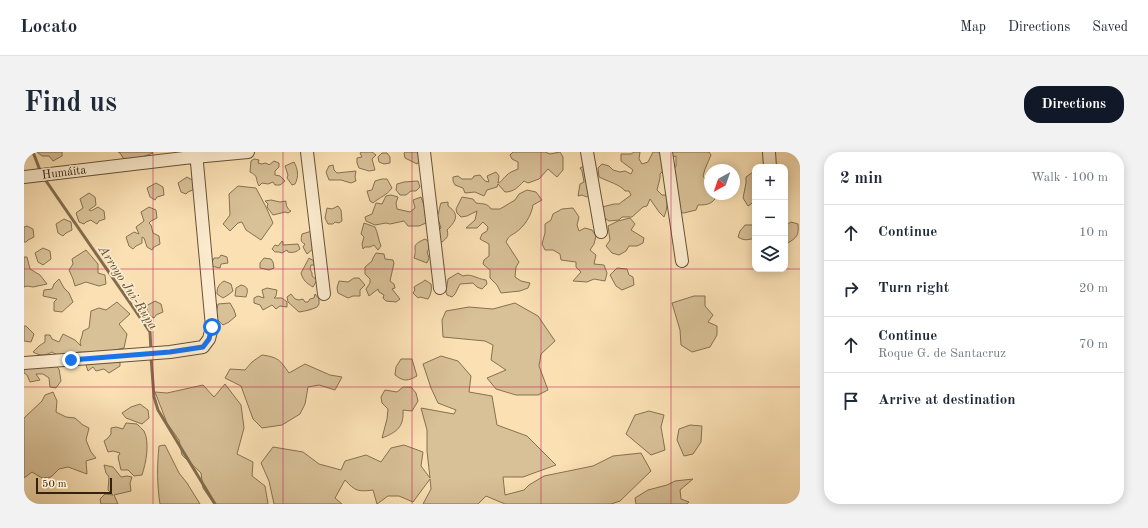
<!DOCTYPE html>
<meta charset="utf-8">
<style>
:root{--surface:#fff;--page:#f2f2f3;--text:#1f2937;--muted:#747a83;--line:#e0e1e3;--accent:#111827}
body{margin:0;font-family:"Old Standard TT",serif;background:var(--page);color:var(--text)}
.controls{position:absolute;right:12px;top:12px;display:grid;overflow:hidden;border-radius:8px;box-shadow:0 2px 10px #0003}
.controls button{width:36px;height:36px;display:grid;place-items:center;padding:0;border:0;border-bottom:1px solid var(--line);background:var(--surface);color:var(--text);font:20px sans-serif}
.compass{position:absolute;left:680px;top:12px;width:36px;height:36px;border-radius:50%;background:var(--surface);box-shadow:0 2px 10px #0003;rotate:220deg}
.scale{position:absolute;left:12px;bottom:10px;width:76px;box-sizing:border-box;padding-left:4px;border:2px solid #33220c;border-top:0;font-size:11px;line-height:14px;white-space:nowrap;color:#33220c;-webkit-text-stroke:3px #fcebce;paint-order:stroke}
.stop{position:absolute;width:12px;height:12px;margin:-9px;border:3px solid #1a73e8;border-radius:50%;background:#fff}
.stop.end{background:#1a73e8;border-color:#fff;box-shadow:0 1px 4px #0008}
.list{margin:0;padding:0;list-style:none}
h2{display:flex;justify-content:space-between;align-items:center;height:52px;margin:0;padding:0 16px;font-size:17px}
h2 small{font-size:13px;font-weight:400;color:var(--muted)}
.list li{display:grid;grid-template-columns:26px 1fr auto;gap:12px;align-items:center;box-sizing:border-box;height:56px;padding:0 16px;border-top:1px solid var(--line)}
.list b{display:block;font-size:15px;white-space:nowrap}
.list p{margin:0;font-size:13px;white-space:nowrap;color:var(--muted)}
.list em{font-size:13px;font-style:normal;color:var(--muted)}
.icon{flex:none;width:22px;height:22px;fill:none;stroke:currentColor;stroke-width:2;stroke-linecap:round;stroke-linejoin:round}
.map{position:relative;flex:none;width:776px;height:352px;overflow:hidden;border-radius:16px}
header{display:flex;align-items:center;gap:24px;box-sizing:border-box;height:56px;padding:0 20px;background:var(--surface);border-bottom:1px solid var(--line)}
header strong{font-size:19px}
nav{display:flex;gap:22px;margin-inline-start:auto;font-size:14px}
.intro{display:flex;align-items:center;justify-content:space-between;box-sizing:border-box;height:96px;padding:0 24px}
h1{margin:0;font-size:28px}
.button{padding:10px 18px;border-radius:16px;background:var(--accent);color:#fff;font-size:14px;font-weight:700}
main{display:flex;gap:24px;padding:0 24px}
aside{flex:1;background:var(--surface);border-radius:16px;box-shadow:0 2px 10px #0003}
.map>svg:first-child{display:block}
.green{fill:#d8c097;stroke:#867152}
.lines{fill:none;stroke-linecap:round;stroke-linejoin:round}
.stream{stroke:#826d4e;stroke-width:3}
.minor-casing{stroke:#655236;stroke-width:14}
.minor{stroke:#fcebce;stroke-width:12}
.route{stroke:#1a73e8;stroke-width:5}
.grid{fill:none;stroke:#c2185b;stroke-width:1;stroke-opacity:0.55}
.labels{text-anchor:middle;stroke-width:3.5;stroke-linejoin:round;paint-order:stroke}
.street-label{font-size:12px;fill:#33220c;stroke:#fcebce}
.water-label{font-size:13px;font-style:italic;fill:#614e32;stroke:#fcebce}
</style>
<header>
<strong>Locato</strong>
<nav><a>Map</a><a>Directions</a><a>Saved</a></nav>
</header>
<div class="intro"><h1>Find us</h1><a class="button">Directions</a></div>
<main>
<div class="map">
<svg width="776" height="352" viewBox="0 0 776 352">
<rect width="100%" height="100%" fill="#fae0b3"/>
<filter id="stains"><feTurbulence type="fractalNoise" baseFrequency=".005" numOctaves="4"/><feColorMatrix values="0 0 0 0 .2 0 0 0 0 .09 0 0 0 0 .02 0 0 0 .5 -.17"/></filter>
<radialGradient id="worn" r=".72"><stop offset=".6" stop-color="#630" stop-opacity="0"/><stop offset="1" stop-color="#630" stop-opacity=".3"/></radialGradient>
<g class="green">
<polygon points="13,0 38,0 38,4 29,9 25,4 18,4"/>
<polygon points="94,0 127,0 129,1 118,5 115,10 99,6 96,1"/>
<polygon points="338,0 348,0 352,3 348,7 351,18 345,19 335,16 333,11 333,6 338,5 336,1"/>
<polygon points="381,0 396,0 397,6 393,12 381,6 380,1"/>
<path d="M489,0H521L526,2L536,0L539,5V18L533,25L524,17L515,27L504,31L500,29C494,35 490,40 481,40L474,32L473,35L463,38L460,44L451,40L441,41L439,36L431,33L429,29V25L434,24L438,27H448L450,24L456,23L461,29L465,30L463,24L472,20L475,24L474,31C479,29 478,27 482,24C485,20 490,19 494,17V10L488,7L486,3Z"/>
<path d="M610,0H616L615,7L618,12L624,10L629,0H637L641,17L636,22V26L633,38L638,43H642C644,51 643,58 640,65L635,60L626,47L623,54L619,55L608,65H598L595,68L585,69L579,65L578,55L590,52H595L607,43L605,39H601C597,33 583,29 575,25L574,16L578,12L585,14L589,18L596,20L601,19L607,22L609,18L597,9V2H607Z"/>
<path d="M643,0H685L687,3L681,17L679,24L682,29L686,26V42H694C689,52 684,53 674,53L672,58L660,61L653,60L649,19L652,14V4L645,6Z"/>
<polygon points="358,1 363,1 366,5 366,11 360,12 355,10 354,5"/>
<path d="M230,7L235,8L234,11L238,12L241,11L244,12L245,13L250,9L255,11V15L251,19V23L256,24L261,29L256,33H251L249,30L244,32L238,31L235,34C231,27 235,24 226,20L227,9Z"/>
<path d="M270,10C274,17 275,25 271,32L268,33L263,26L264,23L261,14Z"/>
<polygon points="309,13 310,18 313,21 332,19 331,25 332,29 327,31 317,28 305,28 302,20 305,14"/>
<polygon points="562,13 567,43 563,45 558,43 554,44 556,32 560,30 558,19 556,16"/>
<polygon points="729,20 731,20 731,49 724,54 719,46 722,31 722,25"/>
<polygon points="163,25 170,29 171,37 164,40 162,42 157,40 154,31"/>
<path d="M358,27H363L368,36C362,44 356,45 349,51L346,49L343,39L348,38L351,29Z"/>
<polygon points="394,29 396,35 392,39 387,39 382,43 376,43 372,38 373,32 380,30"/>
<polygon points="132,31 139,35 140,43 133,45 131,48 126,45 123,36"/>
<polygon points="214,34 232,36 242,55 249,71 237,88 222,78 218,70 214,71 206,79 199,72 206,63 205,42"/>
<path d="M503,38L512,40L518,48L509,53C507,64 501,74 491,81C486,84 485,84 482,90L495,110L492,115L491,125L497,129L506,131L504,136L496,139L477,141L473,133L466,126V118L459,112L460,108L465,104V92L456,87L458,82L463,79L464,75L459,70L453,76H442L451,68L453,59L443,64L437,65L433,61L432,57L438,45L449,47L452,51C458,52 464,51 467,57H476L491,48L495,42Z"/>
<polygon points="65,41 71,45 72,53 65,58 67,59 74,55 80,59 81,67 75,69 73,72 68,69 67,68 62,70 60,72 55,70 52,61 59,56 56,47"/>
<polygon points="367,43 374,45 372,51 373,57 386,60 391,56 389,48 397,45 401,56 402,71 395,74 384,74 380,69 366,72 362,71 351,73 342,69 341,65 348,62 352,51 358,52 362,44"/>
<path d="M247,48L256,50L262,49C262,53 263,57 267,59L264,61L261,60L249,63L243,55L244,52L241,49Z"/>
<path d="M424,50V54C437,63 431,70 423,78C425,84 423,86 418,90L414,87V78L417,76L413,64C416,60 415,55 417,51Z"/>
<polygon points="314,54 317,58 318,69 315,71 311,70 309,72 304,72 301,66 303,56 308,57"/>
<polygon points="125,55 132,58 133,66 127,69 125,71 127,73 129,81 135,84 136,92 130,95 128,98 123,95 120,86 118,85 118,91 112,94 109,97 105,94 102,85 110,80 115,82 112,75 120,69 117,60"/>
<polygon points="549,56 555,65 553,73 555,79 561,76 568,78 572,84 570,92 566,98 572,103 570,112 580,113 583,121 581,129 570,127 563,130 549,129 557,120 552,115 552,110 537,108 536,102 529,98 521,98 518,92 521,81 521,72 527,68 529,62 538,57"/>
<polygon points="606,66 611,72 607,78 620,86 619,91 613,94 605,94 602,99 595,103 588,101 582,94 586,88 584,74 594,69"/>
<polygon points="40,67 47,70 48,78 42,81 39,84 34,81 32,72"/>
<path d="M767,70L774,72C775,84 773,85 764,91L761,89V74Z"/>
<path d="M340,71L351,75C354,81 354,87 357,94L354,98L350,93L346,95H341L339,97L338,92L340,85L337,82Z"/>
<path d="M721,73H731V86C724,88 720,89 714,85L716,79Z"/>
<polygon points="3,74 9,77 10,85 4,88 2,90 0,90 0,75"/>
<path d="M288,79L290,96L283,102L279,95L281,92C276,90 277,87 278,82Z"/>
<path d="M401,87L406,90L405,97L403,100L405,106L403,111L390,106C394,95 385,94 401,87Z"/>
<path d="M258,89L259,90V93L274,92L276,97C272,100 270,101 264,100L263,98L258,101L255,100H251L248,97L251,93L254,94Z"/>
<polygon points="19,96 26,99 27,107 19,113 14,110 11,101"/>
<polygon points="62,98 74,112 74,121 81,123 82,132 75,134 62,130 51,134 49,127 45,118 49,112 48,107"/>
<polygon points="352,101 360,102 361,107 369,108 370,111 366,129 370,132 371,136 368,137 376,147 372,150 362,149 359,146 360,143 355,140 354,137 345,144 342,137 346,131 346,127 341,122 341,115 348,109 349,106"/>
<polygon points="197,103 203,105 204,111 197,112 196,116 187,114 188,110 190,106 195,106"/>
<polygon points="0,105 3,105 6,117 16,123 23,132 9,135 3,134 0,135"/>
<polygon points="240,106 247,107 249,110 250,116 245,118 236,116 236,111"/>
<path d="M285,106L290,109L291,113H287L286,117L288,121V124L293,128L289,135C282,131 279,128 277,121Z"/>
<polygon points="593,116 603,117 605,123 609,125 610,133 598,138 592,134 586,123"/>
<path d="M434,121L439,124C447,121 453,127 462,128L463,132L458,137L453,135L449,131L436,132L431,142L428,145L423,143L422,140L424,127Z"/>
<polygon points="330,126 335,126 341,133 336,138 336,144 329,144 324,146 314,141 313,136 315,129 324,130"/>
<polygon points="35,127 40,136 45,141 49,150 38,160 30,159 30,150 33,147 19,144 20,138 28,137 30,132"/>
<path d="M401,128L407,132C408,138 407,142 404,147L396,145L394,146L389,141L391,138L390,135C394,132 398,131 401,128Z"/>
<path d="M200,129L207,132L209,139L204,143L199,146L193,142C193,136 194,133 200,129Z"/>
<path d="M217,133C225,135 224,138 222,145L211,144L212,136Z"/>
<polygon points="243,136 253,138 252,144 250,146 258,146 263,150 263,155 256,154 252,157 248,153 239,158 236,153 230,151 230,146 234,144 240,146 238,138"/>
<path d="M267,142L271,147L275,148L279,147L281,150H284L286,147L290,146L291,142L295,147V152L293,155C287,158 281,159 275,160L264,150L263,145Z"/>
<polygon points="670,144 681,144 681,154 689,163 684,170 693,174 693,183 686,195 668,200 657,193 656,178 648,151"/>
<polygon points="131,149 137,152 139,160 132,163 130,166 125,163 122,154"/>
<path d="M93,150L106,162L95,172L103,182L100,196C93,197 85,201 78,202C70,203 63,199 56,200C44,201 40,208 28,200C21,204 16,204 9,200L15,194L21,190V183H26L28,187L35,190L39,182L51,188L57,194L56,190L58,184L59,179L65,176L67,159L75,156L82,158Z"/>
<path d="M206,151L210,158L212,164L205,170L199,173C189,164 192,164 194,152Z"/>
<polygon points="491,151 514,164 531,189 517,202 515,214 524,238 514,243 492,243 472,237 463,226 482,218 467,208 469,193 461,189 419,185 418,168 422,159 445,155 469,157"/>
<polygon points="0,174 2,174 10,182 7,190 0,189"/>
<path d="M238,203C254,205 256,208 265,221L281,212L306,223L318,225L311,238L295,233L284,235L281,252L276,262L258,273L238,276L229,267L217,234L201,226L206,217L221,218L228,210Z"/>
<path d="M417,204L434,209L447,224L445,240L468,244L473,273L503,284L532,313L499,325H479L481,343L500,338L505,333L520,324L569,314L589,304L617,301L627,319L596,349L587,352H481L462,344L454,352H399L407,337L406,327L389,350L375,344H364L353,352L349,338C334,340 331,339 321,328L311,346L318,352H250L245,329L237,311L249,295L279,300L295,312L317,318L321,309L342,303L357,310L367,296L380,293L399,300L397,314L406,326L403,299V278L397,256L430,262L432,258L414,251L407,236L399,212Z"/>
<path d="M377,207H388L393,224C384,229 380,230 371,223L372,215Z"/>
<polygon points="96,209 96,214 85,221 80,217 72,219 69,215 64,219 62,213 69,210"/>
<polygon points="30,212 35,217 37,229 32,236 26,235 25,226 19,222 12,222 16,228 6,230 3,223 0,221 0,215"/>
<polygon points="201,232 217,253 220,276 213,302 229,310 228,324 241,334 244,352 190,352 179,336 177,321 158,303 155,288 143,271 131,240 143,241 179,233 190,245"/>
<path d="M379,235H387L392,241L394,249L388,259L379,258C380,275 373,280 358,286L363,267L364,257L358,251L357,245L361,238L373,240Z"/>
<polygon points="29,240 33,249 32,260 42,265 51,266 59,273 65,276 62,288 67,300 72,306 62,309 63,322 44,315 35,317 27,325 18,326 8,320 0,326 0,266 18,249 21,243"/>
<polygon points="116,252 124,258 125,266 118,272 102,266 98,261 107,255"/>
<polygon points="625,259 640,263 637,275 641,298 627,303 602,282 611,263"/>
<path d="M102,271L113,272C115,274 118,277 120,279C126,290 122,311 118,323L110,324L104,318H97L94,305L96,301L89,299L84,300L80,289L84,286L87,282V276L92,275L99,277Z"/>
<polygon points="666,273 678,274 677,290 669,302 660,304 653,288 655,277"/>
<path d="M141,293L155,321L163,331L176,352H136C133,333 133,314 135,294Z"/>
<polygon points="80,313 89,315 97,325 103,324 108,325 106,331 107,339 90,343 94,352 77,352 76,347 81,342 89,343 84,338 85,325 82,321"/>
<polygon points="669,327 656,338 657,347 665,350 663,352 612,352 611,346 624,338 643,333 651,329"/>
</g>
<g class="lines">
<g class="stream">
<polyline points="9,0 17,21"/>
<polyline points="20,26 126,180 127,199"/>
<polyline points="127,205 130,245 134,258 191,352"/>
</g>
<g class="minor-casing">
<g id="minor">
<polyline points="283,0 300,142"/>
<polyline points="400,0 416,136"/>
<polyline points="563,0 577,80"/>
<polyline points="642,0 658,109"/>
<polyline points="745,0 746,15"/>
<polyline points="0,25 160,6 224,0"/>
<polyline points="0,211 146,200 179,195 185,187 188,175 172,0"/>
</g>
</g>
<use href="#minor" class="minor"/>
</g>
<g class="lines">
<polyline class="route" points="47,208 146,200 179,195 185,187 188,175"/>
</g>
<path class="grid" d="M129,0V352M259,0V352M388,0V352M517,0V352M647,0V352M0,117H776M0,235H776"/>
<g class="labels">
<g class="street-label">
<text transform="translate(40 20) rotate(-7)" y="4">Humáita</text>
</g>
<g class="water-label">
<text transform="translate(105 135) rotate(57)" y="5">Arroyo Jui-Rupa</text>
</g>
</g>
<rect width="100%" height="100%" filter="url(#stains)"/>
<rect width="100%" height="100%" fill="url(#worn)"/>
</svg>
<div class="controls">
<button>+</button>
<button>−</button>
<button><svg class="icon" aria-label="layers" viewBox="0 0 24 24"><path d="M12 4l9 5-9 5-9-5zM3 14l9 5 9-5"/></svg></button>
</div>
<svg class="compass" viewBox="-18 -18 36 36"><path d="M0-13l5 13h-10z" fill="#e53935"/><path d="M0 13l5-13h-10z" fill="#747a83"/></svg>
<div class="scale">50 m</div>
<div class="stop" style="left:188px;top:175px"></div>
<div class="stop end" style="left:47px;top:208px"></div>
</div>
<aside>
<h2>2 min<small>Walk · 100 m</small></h2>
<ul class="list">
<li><svg class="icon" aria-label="ahead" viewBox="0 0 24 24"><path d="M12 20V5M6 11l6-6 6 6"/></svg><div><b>Continue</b></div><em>10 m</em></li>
<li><svg class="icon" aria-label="right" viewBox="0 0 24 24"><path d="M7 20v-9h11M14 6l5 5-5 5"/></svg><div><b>Turn right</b></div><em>20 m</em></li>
<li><svg class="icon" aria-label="ahead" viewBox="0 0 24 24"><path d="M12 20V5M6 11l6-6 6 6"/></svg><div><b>Continue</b><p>Roque G. de Santacruz</p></div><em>70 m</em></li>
<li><svg class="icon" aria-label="arrive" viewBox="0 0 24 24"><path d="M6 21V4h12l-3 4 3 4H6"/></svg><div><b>Arrive at destination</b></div></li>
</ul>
</aside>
</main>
